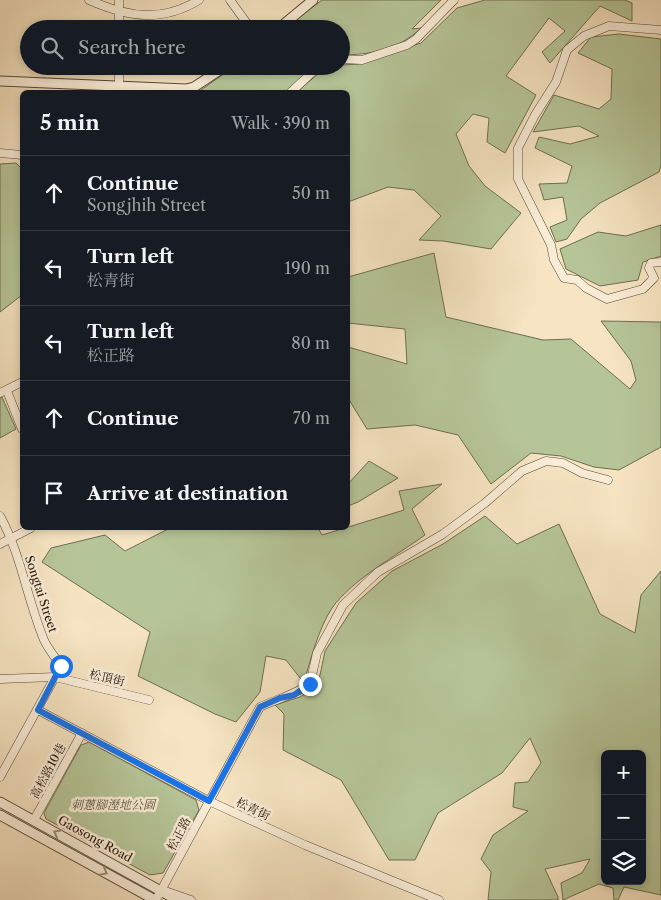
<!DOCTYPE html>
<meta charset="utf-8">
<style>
:root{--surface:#171b24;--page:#242831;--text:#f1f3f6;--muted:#9ea1a6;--line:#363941}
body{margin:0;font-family:"Libre Caslon Text","Noto Serif TC",serif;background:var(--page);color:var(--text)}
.controls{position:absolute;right:15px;bottom:15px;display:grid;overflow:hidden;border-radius:8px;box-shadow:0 2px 8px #0003}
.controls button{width:45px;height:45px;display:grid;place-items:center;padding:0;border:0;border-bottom:1px solid var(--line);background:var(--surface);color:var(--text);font:25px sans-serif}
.stop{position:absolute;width:15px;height:15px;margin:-11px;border:4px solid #1a73e8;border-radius:50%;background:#fff}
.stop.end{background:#1a73e8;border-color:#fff;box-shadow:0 1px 5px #0008}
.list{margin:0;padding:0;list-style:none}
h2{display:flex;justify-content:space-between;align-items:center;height:65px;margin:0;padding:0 20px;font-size:21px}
h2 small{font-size:16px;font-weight:400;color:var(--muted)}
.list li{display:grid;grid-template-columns:32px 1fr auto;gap:15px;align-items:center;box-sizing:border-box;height:75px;padding:0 20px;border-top:1px solid var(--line)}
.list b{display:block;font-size:19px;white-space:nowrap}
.list p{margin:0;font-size:16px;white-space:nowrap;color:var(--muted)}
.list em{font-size:16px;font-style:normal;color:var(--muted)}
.icon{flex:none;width:28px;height:28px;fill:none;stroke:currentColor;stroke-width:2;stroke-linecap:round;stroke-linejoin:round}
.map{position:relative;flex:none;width:661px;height:900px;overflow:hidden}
.search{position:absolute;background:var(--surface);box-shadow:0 2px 8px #0003;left:20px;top:20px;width:330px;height:55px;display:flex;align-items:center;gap:12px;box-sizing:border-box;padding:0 18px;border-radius:28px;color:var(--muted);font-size:19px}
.panel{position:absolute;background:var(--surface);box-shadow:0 2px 8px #0003;left:20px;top:90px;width:330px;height:440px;border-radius:8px}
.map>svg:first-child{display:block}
.green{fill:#b6c598;stroke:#6e6e50;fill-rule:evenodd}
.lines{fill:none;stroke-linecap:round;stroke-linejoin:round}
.minor-casing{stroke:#594a36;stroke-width:9}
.tertiary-casing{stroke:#594a36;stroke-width:11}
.minor{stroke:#f9edd7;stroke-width:8}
.tertiary{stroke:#f9edd7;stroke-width:9}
.oneway{stroke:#9a8d7a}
.route{stroke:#1a73e8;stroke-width:6}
.labels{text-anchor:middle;stroke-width:5;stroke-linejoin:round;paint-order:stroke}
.street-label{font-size:12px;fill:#251708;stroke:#f9edd7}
.park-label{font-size:12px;font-style:italic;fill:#58543a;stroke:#f9edd7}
</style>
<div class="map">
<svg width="661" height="900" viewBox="0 0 661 900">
<rect width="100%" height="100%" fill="#f6e4c2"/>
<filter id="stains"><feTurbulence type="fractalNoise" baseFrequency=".004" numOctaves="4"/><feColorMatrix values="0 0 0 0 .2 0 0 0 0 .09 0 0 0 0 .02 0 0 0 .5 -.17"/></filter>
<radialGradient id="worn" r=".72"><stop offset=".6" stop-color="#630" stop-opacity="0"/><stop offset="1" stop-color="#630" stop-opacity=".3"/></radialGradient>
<g class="green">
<path d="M322,0H441L412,29L421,28C400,49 370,55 341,55V29H283Z"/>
<polygon points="485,0 625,0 632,3 632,21 600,6 550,63 542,52 565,31 549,18 506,76 536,95 505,153 487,142 489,118 473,114 456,134 469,166 485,186 521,213 491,249 443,241 419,240 441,216 414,190 388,187 348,202 348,92 297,92 327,66 358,64 421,43 457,8"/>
<polygon points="619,34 661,39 661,165 659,172 600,203 581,219 567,239 556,242 550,227 567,220 563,197 544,200 539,184 567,183 572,166 535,148 539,137 570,144 599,136 579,126 533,132 554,95 599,109 611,99 612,69 578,53 591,37"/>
<polygon points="235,66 317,66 304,75 288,92 198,92"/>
<polygon points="16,163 22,169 22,295 0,312 0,164"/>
<polygon points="661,225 661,256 643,262 638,280 600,286 566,269 560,249 598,232 626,236"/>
<polygon points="434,253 446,317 543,340 571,339 630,389 636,380 631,361 601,321 661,322 661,447 619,470 594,467 561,456 531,453 491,484 458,435 415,425 367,429 348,398 348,347 407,364 405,329 348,323 348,277"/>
<polygon points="2,397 16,429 0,438 0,398"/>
<polygon points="369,461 398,478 358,502 348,506 348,484"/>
<path d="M442,484L412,509L425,535C396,556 353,579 332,608C319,628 310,660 304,683L286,660L266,656L260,692L236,722L215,714L138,676L150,632L42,562L51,548L105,535L125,551L170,528H318L322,535L404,510L399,491Z"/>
<path d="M485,516L517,544L559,524L600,614L635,633L641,595L661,571V895L624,887L618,900H614L613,888L599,884L563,900L561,883L582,873L590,859L545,869L558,897V900H488L491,872L481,859L493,835L528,811L513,807L515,783L528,782L541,763L530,738L502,773L438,813L415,860H389L341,780L283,750L284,714L275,705L300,697L315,687L320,675L325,651L356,603L392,571L443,544ZM605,754H642V881H605Z"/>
<polygon points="89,742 196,800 199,810 163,873 150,875 46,819 44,813 81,745"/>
</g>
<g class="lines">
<g class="minor-casing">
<g id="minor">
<path d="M89,0C128,17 161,23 199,0"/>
<polyline points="119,0 119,29"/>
<polyline points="230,0 251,29"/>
<polyline points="661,30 609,26 584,36 567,50 556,82 535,115 518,148 518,179 551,245 554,260 564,278 577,280 586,288 607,299 643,289 654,278 649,268 651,263 661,262"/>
<polyline points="341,59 362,60 407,45 416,39 454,0"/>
<polyline points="119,92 119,66"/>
<polyline points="291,92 319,66"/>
<polyline points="0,153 22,155"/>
<polyline points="7,391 22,429"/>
<polyline points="0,393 22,382"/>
<path d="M0,516C21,554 27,599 44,640C48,649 55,657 61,666L0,777"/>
<polyline points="0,544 31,528"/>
<polyline points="0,679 55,677 149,700"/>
<polyline points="38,710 209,801 305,845 439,900"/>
<polyline points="34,820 82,733"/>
<polyline points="165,891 191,900"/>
<path d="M156,900L260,707C277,699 294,695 310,684L317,653L343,605L378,572L443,534L485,503L522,471L546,461L563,463L582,473L608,480"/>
</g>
</g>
<g class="tertiary-casing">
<g id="tertiary">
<polyline points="278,29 313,0"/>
<polyline points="0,81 186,89 194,87 226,66"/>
<polyline points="0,802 177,900"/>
<polyline points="0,815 155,900"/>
</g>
</g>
<use href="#minor" class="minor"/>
<use href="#tertiary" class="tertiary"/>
</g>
<defs><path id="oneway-chevron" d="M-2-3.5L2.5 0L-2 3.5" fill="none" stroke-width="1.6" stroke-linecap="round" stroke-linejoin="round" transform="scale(1.25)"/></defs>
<g class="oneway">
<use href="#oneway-chevron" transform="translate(57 833) rotate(-151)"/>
<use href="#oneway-chevron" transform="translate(104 872) rotate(29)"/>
</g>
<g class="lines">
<polyline class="route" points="61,666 38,710 209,801 260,707 280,698 294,695 310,684"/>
</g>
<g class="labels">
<g class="street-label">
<text transform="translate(41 594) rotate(72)" y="4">Songtai Street</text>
<text transform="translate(107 678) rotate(13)" y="4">松頂街</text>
<text transform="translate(48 771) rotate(-62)" y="4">高松路10巷</text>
<text transform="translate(253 809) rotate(25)" y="4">松青街</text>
<text transform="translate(179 834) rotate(-62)" y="4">松正路</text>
<text transform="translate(95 839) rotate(29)" y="4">Gaosong Road</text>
</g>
<g class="park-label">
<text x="113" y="809">刺蔥腳溼地公園</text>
</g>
</g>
<rect width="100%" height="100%" filter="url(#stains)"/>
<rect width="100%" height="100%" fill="url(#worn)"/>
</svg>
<div class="controls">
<button>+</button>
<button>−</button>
<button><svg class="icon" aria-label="layers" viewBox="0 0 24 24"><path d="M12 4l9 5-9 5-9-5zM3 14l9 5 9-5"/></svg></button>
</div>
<div class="stop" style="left:61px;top:666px"></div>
<div class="stop end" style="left:310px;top:684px"></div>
<div class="search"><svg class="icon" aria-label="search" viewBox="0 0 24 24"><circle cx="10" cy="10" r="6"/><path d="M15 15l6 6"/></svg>Search here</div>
<section class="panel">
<h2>5 min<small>Walk · 390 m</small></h2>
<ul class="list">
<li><svg class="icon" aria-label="ahead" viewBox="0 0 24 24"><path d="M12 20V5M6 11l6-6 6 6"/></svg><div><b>Continue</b><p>Songjhih Street</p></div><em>50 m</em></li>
<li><svg class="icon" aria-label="left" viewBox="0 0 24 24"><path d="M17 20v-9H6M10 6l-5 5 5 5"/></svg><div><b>Turn left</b><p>松青街</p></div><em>190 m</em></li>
<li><svg class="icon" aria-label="left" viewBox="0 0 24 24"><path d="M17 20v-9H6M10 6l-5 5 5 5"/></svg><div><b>Turn left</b><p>松正路</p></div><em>80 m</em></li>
<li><svg class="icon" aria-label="ahead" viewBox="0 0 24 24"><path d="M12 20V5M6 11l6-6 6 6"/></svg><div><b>Continue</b></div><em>70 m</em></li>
<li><svg class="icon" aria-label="arrive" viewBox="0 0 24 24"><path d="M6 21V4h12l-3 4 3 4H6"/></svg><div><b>Arrive at destination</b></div></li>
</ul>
</section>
</div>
